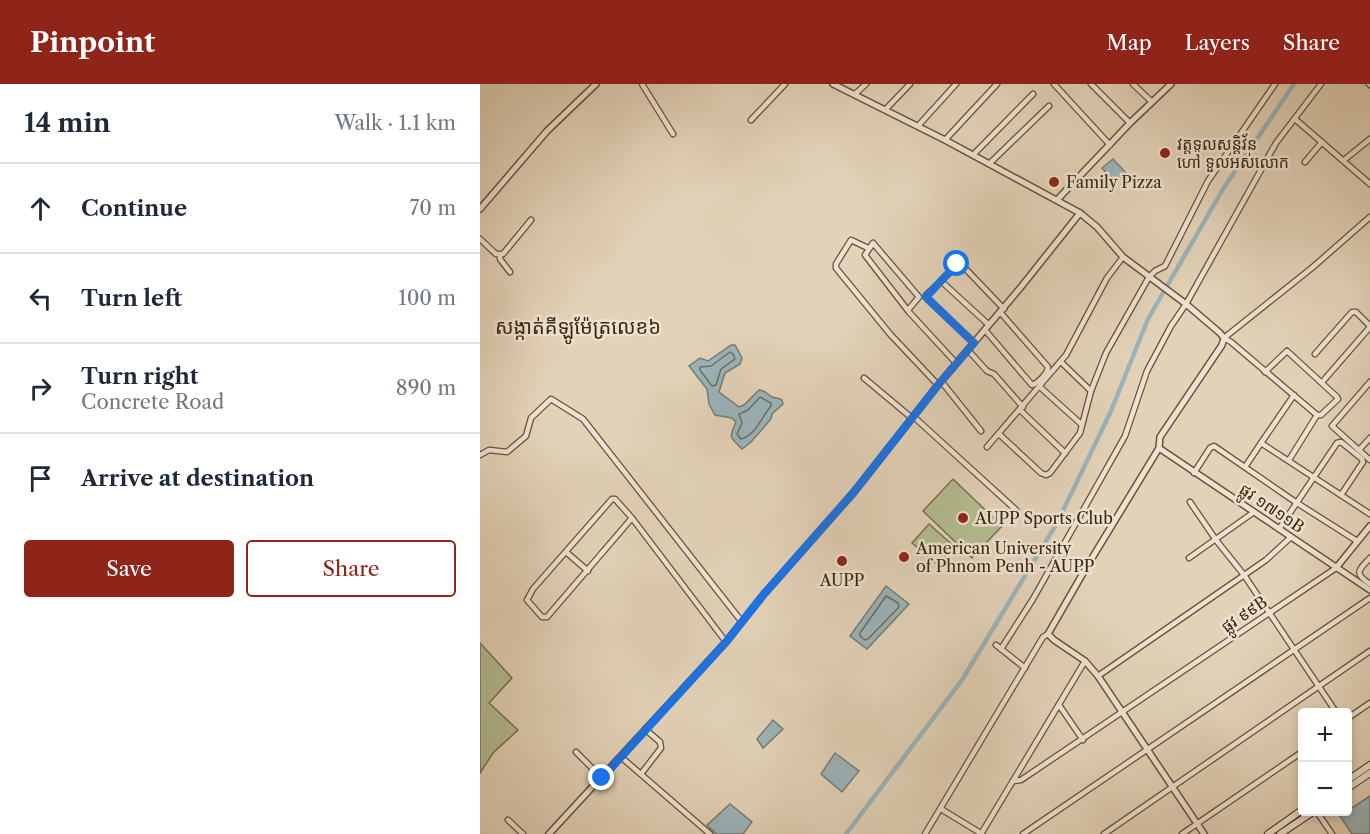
<!DOCTYPE html>
<meta charset="utf-8">
<style>
:root{--surface:#fff;--page:#f6f6f7;--text:#1f2937;--muted:#747a83;--line:#e0e1e3;--accent:#8f2418}
body{margin:0;font-family:"Libre Caslon Text","Noto Sans Khmer",serif;background:var(--page);color:var(--text)}
.controls{position:absolute;right:18px;bottom:18px;display:grid;overflow:hidden;border-radius:6px;box-shadow:0 3px 9px #0003}
.controls button{width:54px;height:54px;display:grid;place-items:center;padding:0;border:0;border-bottom:2px solid var(--line);background:var(--surface);color:var(--text);font:30px sans-serif}
.stop{position:absolute;width:18px;height:18px;margin:-14px;border:4px solid #1a73e8;border-radius:50%;background:#fff}
.stop.end{background:#1a73e8;border-color:#fff;box-shadow:0 2px 6px #0008}
.list{margin:0;padding:0;list-style:none}
h2{display:flex;justify-content:space-between;align-items:center;height:78px;margin:0;padding:0 24px;font-size:26px}
h2 small{font-size:20px;font-weight:400;color:var(--muted)}
.list li{display:grid;grid-template-columns:39px 1fr auto;gap:18px;align-items:center;box-sizing:border-box;height:90px;padding:0 24px;border-top:2px solid var(--line)}
.list b{display:block;font-size:22px;white-space:nowrap}
.list p{margin:0;font-size:20px;white-space:nowrap;color:var(--muted)}
.list em{font-size:20px;font-style:normal;color:var(--muted)}
.actions{display:flex;gap:12px;padding:18px 24px}
.actions a{flex:1;padding:14px 0;border:2px solid var(--accent);border-radius:6px;text-align:center;font-size:21px;color:var(--accent)}
.actions .main{background:var(--accent);color:#fff}
.icon{flex:none;width:33px;height:33px;fill:none;stroke:currentColor;stroke-width:2;stroke-linecap:round;stroke-linejoin:round}
.map{position:relative;flex:none;width:890px;height:750px;overflow:hidden}
header{display:flex;align-items:center;gap:36px;box-sizing:border-box;height:84px;padding:0 30px;background:var(--accent);color:#fff}
header strong{font-size:28px}
nav{display:flex;gap:33px;margin-inline-start:auto;font-size:21px}
main{display:flex}
aside{flex:1;background:var(--surface)}
.map>svg:first-child{display:block}
.green{fill:#b3bc8f;stroke:#787250;stroke-width:1.5}
.water{fill:#9bb4ba;stroke:#757c76;stroke-width:1.5}
.lines{fill:none;stroke-linecap:round;stroke-linejoin:round}
.shore{stroke:#6c6e65;stroke-width:1.5}
.canal{stroke:#9bb4ba;stroke-width:4.5}
.minor-casing{stroke:#66523a;stroke-width:7}
.tertiary-casing{stroke:#66523a;stroke-width:8}
.secondary-casing{stroke:#3c2710;stroke-width:8}
.minor{stroke:#ede2d1;stroke-width:4.5}
.tertiary{stroke:#ede2d1;stroke-width:5}
.secondary{stroke:#ede2d1;stroke-width:6}
.route{stroke:#1a73e8;stroke-width:8}
.poi-dot{fill:#8f2418;stroke:#ede2d1;stroke-width:2}
.labels{text-anchor:middle;stroke-width:5;stroke-linejoin:round;paint-order:stroke}
.poi-label{font-size:16px;fill:#3c2710;stroke:#ede2d1;text-anchor:start}
.street-label{font-size:16px;fill:#3c2710;stroke:#ede2d1}
.quarter-label{font-size:20px;fill:#3c2710;stroke:#ede2d1}
</style>
<header>
<strong>Pinpoint</strong>
<nav><a>Map</a><a>Layers</a><a>Share</a></nav>
</header>
<main>
<aside>
<h2>14 min<small>Walk · 1.1 km</small></h2>
<ul class="list">
<li><svg class="icon" aria-label="ahead" viewBox="0 0 24 24"><path d="M12 20V5M6 11l6-6 6 6"/></svg><div><b>Continue</b></div><em>70 m</em></li>
<li><svg class="icon" aria-label="left" viewBox="0 0 24 24"><path d="M17 20v-9H6M10 6l-5 5 5 5"/></svg><div><b>Turn left</b></div><em>100 m</em></li>
<li><svg class="icon" aria-label="right" viewBox="0 0 24 24"><path d="M7 20v-9h11M14 6l5 5-5 5"/></svg><div><b>Turn right</b><p>Concrete Road</p></div><em>890 m</em></li>
<li><svg class="icon" aria-label="arrive" viewBox="0 0 24 24"><path d="M6 21V4h12l-3 4 3 4H6"/></svg><div><b>Arrive at destination</b></div></li>
</ul>
<div class="actions"><a class="main">Save</a><a>Share</a></div>
</aside>
<div class="map">
<svg width="890" height="750" viewBox="0 0 890 750">
<rect width="100%" height="100%" fill="#e3d2b8"/>
<filter id="stains"><feTurbulence type="fractalNoise" baseFrequency=".00333" numOctaves="4"/><feColorMatrix values="0 0 0 0 .2 0 0 0 0 .09 0 0 0 0 .02 0 0 0 .5 -.17"/></filter>
<radialGradient id="worn" r=".72"><stop offset=".6" stop-color="#630" stop-opacity="0"/><stop offset="1" stop-color="#630" stop-opacity=".3"/></radialGradient>
<g class="green">
<polygon points="473,395 522,442 492,474 443,427"/>
<polygon points="449,440 477,465 460,483 432,459"/>
<polygon points="0,559 32,594 9,619 38,646 13,669 0,689"/>
</g>
<g class="water">
<polygon points="633,75 646,89 634,97 622,84"/>
<path d="M251,261H255L262,274L260,280L245,289L239,308L259,323L264,321L279,306C287,307 285,309 292,313C295,314 299,314 302,316L303,320L292,330L291,335L271,358L262,365C249,352 249,354 256,338L252,334L235,331L229,320L227,305L209,282L220,274L228,277Z"/>
<polygon points="406,502 429,520 387,565 370,552"/>
<polygon points="293,636 303,645 283,664 277,655"/>
<polygon points="355,669 379,687 362,708 341,690"/>
<polygon points="890,712 890,750 872,750 860,732"/>
<polygon points="250,720 272,738 263,750 236,750 227,741"/>
</g>
<g class="lines">
<g class="shore">
<polygon points="250,268 253,270 255,275 241,285 236,301 232,302 220,286 220,283 231,282"/>
<path d="M280,313L291,319V322C282,332 276,351 261,355L257,350L262,339L259,330L268,326Z"/>
<polygon points="406,512 418,519 419,523 388,555 385,556 380,552 380,549"/>
</g>
<polyline class="canal" points="366,750 482,596 577,439 631,327 668,235 743,105 814,0"/>
<g class="minor-casing">
<g id="minor">
<polyline points="162,0 193,50"/>
<polyline points="574,0 630,61"/>
<polyline points="611,0 650,39"/>
<polyline points="653,0 672,18"/>
<polyline points="889,0 890,1"/>
<polyline points="375,10 386,0"/>
<polyline points="406,25 430,0"/>
<polyline points="815,35 890,100"/>
<polyline points="271,36 305,0"/>
<polyline points="438,42 476,0"/>
<polyline points="465,56 517,0"/>
<polyline points="493,71 553,10"/>
<polyline points="864,76 890,55"/>
<polyline points="825,78 842,58"/>
<polyline points="509,80 569,22"/>
<polyline points="0,155 16,170 23,170 51,136"/>
<polyline points="388,164 371,156 356,180 356,184 410,250 458,301"/>
<polyline points="20,171 20,175 30,188"/>
<polyline points="461,197 509,241"/>
<polyline points="428,226 439,213 393,159 385,171 429,228 476,279"/>
<path d="M505,246L552,301C558,299 568,289 568,283L520,228"/>
<polyline points="494,259 448,216 446,211 480,179 524,225"/>
<polyline points="488,266 507,287 514,290 543,323"/>
<polyline points="835,270 872,228 876,228 890,242"/>
<polyline points="581,278 611,307"/>
<polyline points="785,288 807,267 857,313 858,315 841,331 837,331 809,376"/>
<polyline points="384,294 433,335"/>
<polyline points="844,296 890,243"/>
<polyline points="461,297 501,347"/>
<polyline points="890,298 852,342 890,376"/>
<polyline points="560,303 601,340"/>
<polyline points="814,311 781,359 890,430"/>
<polyline points="540,326 585,369"/>
<polyline points="837,331 751,258 744,254 833,183 890,133"/>
<polyline points="434,333 536,426"/>
<polyline points="519,350 561,389 566,391 570,389 600,349 611,307 626,269 669,193 675,187 685,182 728,97 795,0"/>
<polyline points="507,363 586,271 627,194 643,173"/>
<polyline points="879,366 890,354"/>
<polyline points="0,371 9,366 27,368 46,352 51,334 71,315 103,335 262,538"/>
<polyline points="765,383 781,359"/>
<polyline points="714,389 730,364 734,362 817,419 877,457"/>
<polyline points="710,418 736,456 764,491 856,628"/>
<polyline points="152,434 67,533 62,533 47,516 53,505 132,415 135,415 152,434 246,558"/>
<polyline points="799,445 857,359 861,358 882,375 883,378 861,411"/>
<polyline points="86,468 108,487"/>
<polyline points="709,474 774,428"/>
<path d="M890,474C879,486 873,489 890,500"/>
<polyline points="516,561 545,584"/>
<polyline points="521,565 553,515 645,352 667,287 691,242 706,220 796,59 841,0"/>
<polyline points="618,592 786,476 811,453"/>
<polyline points="579,621 603,656"/>
<polyline points="868,634 890,619"/>
<polyline points="96,668 122,694"/>
<polyline points="141,673 230,750"/>
<polyline points="161,690 181,664 180,658 165,645"/>
<polyline points="533,697 541,696 856,484"/>
<polyline points="461,725 502,750"/>
<polyline points="837,728 852,750"/>
<polyline points="28,736 43,750"/>
<polyline points="445,750 563,553 568,550"/>
<polyline points="501,750 605,577"/>
<polyline points="543,750 890,514"/>
<polyline points="624,750 890,567"/>
<polyline points="702,750 822,668"/>
</g>
</g>
<g class="tertiary-casing">
<g id="tertiary">
<polyline points="353,0 465,56 600,129 617,143 643,173 706,220 740,249 744,254 742,261 680,353 679,364 606,484 568,550 574,556 605,577 618,592 724,750"/>
<polyline points="577,116 650,39 691,0"/>
<polyline points="0,125 67,47 116,0"/>
<polyline points="679,364 890,506"/>
<polyline points="856,484 890,442"/>
<polyline points="69,750 246,558 284,510 374,408 458,301 541,203 600,129"/>
</g>
</g>
<g class="secondary-casing">
<g id="secondary">
<polyline points="868,696 890,681"/>
<polyline points="868,704 890,689"/>
<polyline points="788,750 822,726"/>
<polyline points="800,750 833,728"/>
</g>
</g>
<use href="#minor" class="minor"/>
<use href="#tertiary" class="tertiary"/>
<use href="#secondary" class="secondary"/>
</g>
<g class="lines">
<polyline class="route" points="122,694 246,558 284,510 374,408 458,301 494,259 446,213 477,180"/>
</g>
<g class="poi-dot">
<circle cx="685" cy="69" r="6"/>
<circle cx="574" cy="98" r="6"/>
<circle cx="483" cy="434" r="6"/>
<circle cx="424" cy="473" r="6"/>
<circle cx="362" cy="477" r="6"/>
</g>
<g class="labels">
<g class="poi-label">
<text x="697" y="66">វត្តទូលសន្តិវ័ន<tspan x="697" dy="18">ហៅ ទួលអស់លោក</tspan></text>
<text x="586" y="104">Family Pizza</text>
<text x="495" y="440">AUPP Sports Club</text>
<text x="436" y="470">American University<tspan x="436" dy="18">of Phnom Penh - AUPP</tspan></text>
<text x="362" y="502" text-anchor="middle">AUPP</text>
</g>
<g class="street-label">
<text transform="translate(792 424) rotate(34)" y="6">ផ្លូវ ១៧១១B</text>
<text transform="translate(764 530) rotate(-34)" y="6">ផ្លូវ ៩៩B</text>
</g>
<g class="quarter-label">
<text x="98" y="250">សង្កាត់គីឡូម៉ែត្រលេខ៦</text>
</g>
</g>
<rect width="100%" height="100%" filter="url(#stains)"/>
<rect width="100%" height="100%" fill="url(#worn)"/>
</svg>
<div class="controls">
<button>+</button>
<button>−</button>
</div>
<div class="stop" style="left:477px;top:180px"></div>
<div class="stop end" style="left:122px;top:694px"></div>
</div>
</main>
